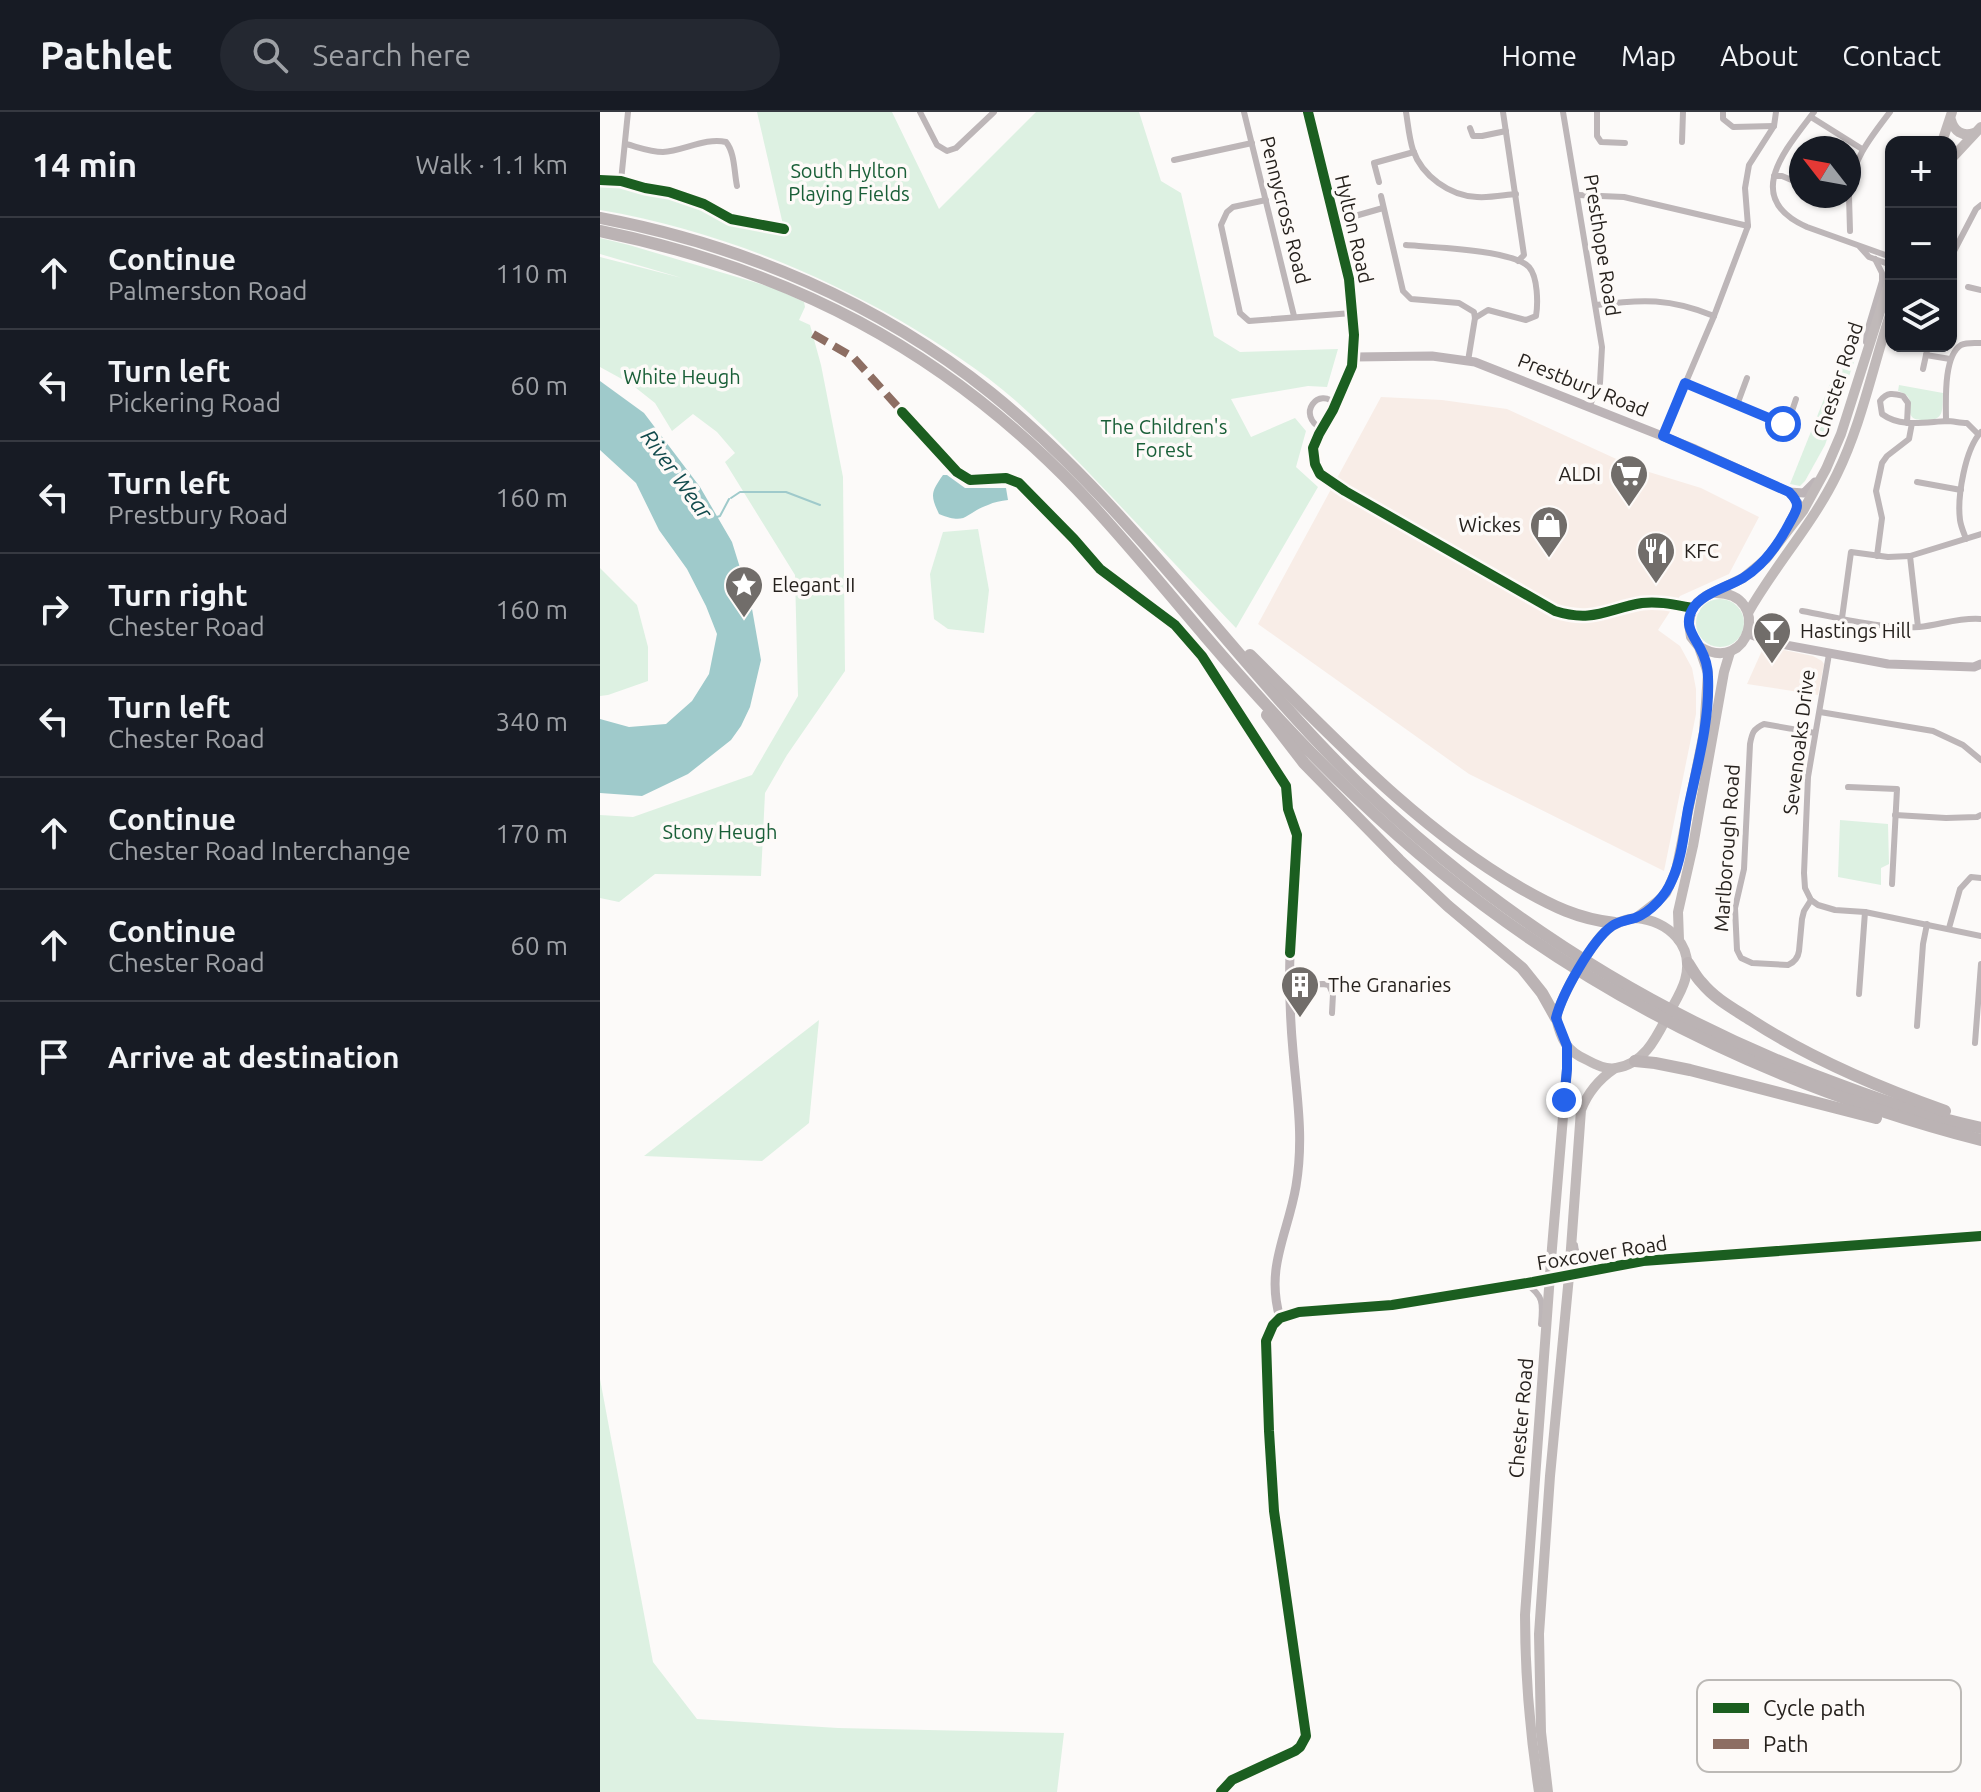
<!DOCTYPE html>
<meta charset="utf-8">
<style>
:root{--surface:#171b24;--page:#242831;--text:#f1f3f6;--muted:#9ea1a6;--line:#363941}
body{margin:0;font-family:Ubuntu,sans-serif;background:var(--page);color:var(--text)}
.controls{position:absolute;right:24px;top:24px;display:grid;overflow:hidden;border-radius:16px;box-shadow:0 2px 6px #0004}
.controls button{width:72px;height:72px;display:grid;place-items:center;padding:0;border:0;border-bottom:2px solid var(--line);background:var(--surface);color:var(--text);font:40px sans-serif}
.compass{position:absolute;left:1189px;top:24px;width:72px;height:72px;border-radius:50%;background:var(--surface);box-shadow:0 2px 6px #0004;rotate:301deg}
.stop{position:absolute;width:24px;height:24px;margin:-18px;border:6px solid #2563eb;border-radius:50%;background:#fff}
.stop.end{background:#2563eb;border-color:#fff;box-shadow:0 2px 8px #0008}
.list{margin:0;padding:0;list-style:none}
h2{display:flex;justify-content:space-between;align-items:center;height:104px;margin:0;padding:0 32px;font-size:34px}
h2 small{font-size:26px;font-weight:400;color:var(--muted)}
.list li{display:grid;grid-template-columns:52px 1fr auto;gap:24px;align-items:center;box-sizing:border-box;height:112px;padding:0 32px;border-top:2px solid var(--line)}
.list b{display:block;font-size:30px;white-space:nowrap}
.list p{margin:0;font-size:26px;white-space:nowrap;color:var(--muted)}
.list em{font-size:26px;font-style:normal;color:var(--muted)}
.icon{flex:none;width:44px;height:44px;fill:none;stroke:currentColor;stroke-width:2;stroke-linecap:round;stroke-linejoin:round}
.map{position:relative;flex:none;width:1381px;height:1680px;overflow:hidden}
header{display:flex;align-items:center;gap:48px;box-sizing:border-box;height:112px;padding:0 40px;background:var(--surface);border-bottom:2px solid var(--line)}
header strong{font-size:38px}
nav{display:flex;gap:44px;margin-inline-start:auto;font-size:28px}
.search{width:560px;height:72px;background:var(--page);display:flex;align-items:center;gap:20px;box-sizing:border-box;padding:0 28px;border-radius:44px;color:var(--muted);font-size:30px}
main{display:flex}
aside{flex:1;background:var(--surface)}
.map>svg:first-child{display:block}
.built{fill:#f8ede7}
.green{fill:#ddf1e2}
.water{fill:#9fcacb}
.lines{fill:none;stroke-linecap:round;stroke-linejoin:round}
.stream{stroke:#9fcacb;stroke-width:2}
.street{stroke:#bdb6b8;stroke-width:6}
.secondary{stroke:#bcb4b7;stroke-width:9}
.primary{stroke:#c0b9b9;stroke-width:10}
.highway{stroke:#bbb3b4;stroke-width:12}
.quiet{stroke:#8d6e63;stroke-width:8;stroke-dasharray:16 8;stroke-linecap:butt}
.cycleway-casing{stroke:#fdfaf8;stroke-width:15}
.cycleway{stroke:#1b5e20;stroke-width:10}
.route{stroke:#2563eb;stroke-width:10}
.labels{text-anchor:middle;stroke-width:7;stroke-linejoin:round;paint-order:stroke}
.park-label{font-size:20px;fill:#1a5f38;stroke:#fdfaf8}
.street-label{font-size:20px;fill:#26211d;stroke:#fdfaf8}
.poi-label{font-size:20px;fill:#26211d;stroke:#fdfaf8;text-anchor:start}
.water-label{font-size:22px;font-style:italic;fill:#114a4c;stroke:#fdfaf8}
.key{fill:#fdfaf8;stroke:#bcb9b6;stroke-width:2}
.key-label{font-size:22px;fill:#26211d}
</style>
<header>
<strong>Pathlet</strong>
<div class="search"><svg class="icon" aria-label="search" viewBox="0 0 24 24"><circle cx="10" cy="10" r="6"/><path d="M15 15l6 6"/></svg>Search here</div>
<nav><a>Home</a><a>Map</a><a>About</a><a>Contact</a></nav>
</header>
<main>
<aside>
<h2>14 min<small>Walk · 1.1 km</small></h2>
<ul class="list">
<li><svg class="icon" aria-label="ahead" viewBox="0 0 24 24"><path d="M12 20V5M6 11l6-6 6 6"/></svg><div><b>Continue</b><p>Palmerston Road</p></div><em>110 m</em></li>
<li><svg class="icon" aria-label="left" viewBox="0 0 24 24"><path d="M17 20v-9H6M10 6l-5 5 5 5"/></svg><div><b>Turn left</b><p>Pickering Road</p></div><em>60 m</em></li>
<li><svg class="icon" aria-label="left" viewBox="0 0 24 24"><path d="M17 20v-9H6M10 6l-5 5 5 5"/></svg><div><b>Turn left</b><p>Prestbury Road</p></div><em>160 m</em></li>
<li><svg class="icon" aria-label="right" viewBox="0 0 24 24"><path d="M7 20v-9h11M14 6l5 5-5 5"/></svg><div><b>Turn right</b><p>Chester Road</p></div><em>160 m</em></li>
<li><svg class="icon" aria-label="left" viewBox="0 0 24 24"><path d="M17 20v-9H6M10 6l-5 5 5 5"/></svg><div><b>Turn left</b><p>Chester Road</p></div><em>340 m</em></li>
<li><svg class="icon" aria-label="ahead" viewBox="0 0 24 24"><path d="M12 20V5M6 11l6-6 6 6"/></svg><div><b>Continue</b><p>Chester Road Interchange</p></div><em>170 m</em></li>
<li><svg class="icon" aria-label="ahead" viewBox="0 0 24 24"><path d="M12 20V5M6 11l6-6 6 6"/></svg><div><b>Continue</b><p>Chester Road</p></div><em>60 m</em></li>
<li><svg class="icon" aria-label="arrive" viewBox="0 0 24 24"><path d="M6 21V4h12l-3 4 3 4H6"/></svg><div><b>Arrive at destination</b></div></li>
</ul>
</aside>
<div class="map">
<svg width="1381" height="1680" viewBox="0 0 1381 1680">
<rect width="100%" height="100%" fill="#fcfaf9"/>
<g class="built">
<polygon points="781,285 842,288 907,297 1036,356 1101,376 1159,405 1129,462 1080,484 1058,518 1080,534 1092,556 1096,577 1096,602 1064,759 869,662 658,512"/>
<polygon points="1164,534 1213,544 1222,549 1224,552 1218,583 1147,572"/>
</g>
<g class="green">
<path d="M157,0H292L339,97L436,0H539L561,69L581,81L614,224L640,240L738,237L727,275L708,274L631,287L651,325L695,306L706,319L696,355L718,375L636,516C600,478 563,440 527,401C491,363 455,324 416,289C381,258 341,233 301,209C208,156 107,116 0,98V70L69,80L104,92L131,107L184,117Z"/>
<polygon points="0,126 29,133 174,176 204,190 205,195 199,208 210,213 221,253 243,365 245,559 187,643 165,681 161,764 55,762 19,790 0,786 0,703 33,705 152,663 198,584 195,463 125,350 135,341 117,320 93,302 72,319 55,291 31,272 0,255 0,145 82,166 0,142"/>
<polygon points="1242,242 1255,247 1225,333 1205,369 1200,374 1190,372"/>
<path d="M1299,273L1343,281C1342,298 1345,309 1325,308C1320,308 1315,308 1312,305C1305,294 1318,286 1298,279Z"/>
<polygon points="378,417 389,478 384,521 348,517 334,507 330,462 343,420"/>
<polygon points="0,456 37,493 48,535 48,569 8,583 0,584"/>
<circle cx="1120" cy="511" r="24"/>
<polygon points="1240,708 1288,712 1289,752 1281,756 1281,773 1238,765"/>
<polygon points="219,908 209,1011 162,1049 44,1044"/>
<polygon points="0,1267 53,1550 97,1607 238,1616 464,1621 457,1680 0,1680"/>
</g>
<g class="water">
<polygon points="0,269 44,301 100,375 132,430 151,491 161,548 150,595 141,614 131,628 88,662 42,684 0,681 0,607 29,615 66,612 92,589 109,562 117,522 106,494 87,457 59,418 36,371 0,338"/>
<path d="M343,363H347L365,376H406L408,388C401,389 394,390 388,393C364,401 368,414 339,402C330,383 331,380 343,363Z"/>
</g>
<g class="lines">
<g class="stream">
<polyline points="131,386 140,380 186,380 220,393"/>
<polyline points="117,405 120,404 129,387"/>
</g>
<g class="street">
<polyline points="320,0 337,33 347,39 356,36 394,0"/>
<polyline points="644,0 694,204"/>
<path d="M806,0C808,12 809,26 813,38C822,64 850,84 877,85C890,86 904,83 916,82"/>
<polyline points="903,0 924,143 918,149"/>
<polyline points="963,0 1002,235 1000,271 989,295"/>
<polyline points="997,0 997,24 1001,30 1025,31"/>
<polyline points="1123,0 1123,7 1133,15 1174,14"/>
<path d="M1214,0C1186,37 1141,86 1207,115L1291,145"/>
<polyline points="1211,5 1262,37"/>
<polyline points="870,16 873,24 882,24 906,19"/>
<polyline points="1082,30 1083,0"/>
<path d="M26,32C38,35 50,40 63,40C83,39 106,25 126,30C135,41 134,60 137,74"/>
<polyline points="574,48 652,31"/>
<polyline points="1174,64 1182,64 1201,72"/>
<polyline points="21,69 28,0"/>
<polyline points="779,70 774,51 814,40"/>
<path d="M1249,80C1252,48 1271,25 1290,0"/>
<polyline points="978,83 1024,85 1148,114"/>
<polyline points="781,84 803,179 811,187 859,191 874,200 875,206 868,249"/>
<polyline points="1234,84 1248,86"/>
<polyline points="1249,84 1250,119"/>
<polyline points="666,88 633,95 627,100 621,113 640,201 649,209 752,201"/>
<polyline points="748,106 783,96"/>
<path d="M806,133C830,135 913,138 929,155C938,165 938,192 936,204L926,208L888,198L875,206"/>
<polyline points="1260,135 1269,145 1291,153"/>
<polyline points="1351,145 1376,97 1381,93"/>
<polyline points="1368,175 1381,178"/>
<path d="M996,193C1042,187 1070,186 1114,204"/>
<polyline points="1266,230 1267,219 1282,169 1282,161 1275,147"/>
<polyline points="1326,243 1350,247"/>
<polyline points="1323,257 1328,234"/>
<polyline points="1085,271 1183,312 1190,305 1196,287"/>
<polyline points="1137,293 1147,266"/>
<path d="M1346,309C1346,291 1343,244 1361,233C1367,230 1375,231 1381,231"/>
<path d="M1307,311L1308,291L1303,284C1293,281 1287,280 1280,289L1282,302C1301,316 1325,310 1347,309C1353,309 1360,311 1367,311L1378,322"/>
<path d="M722,317C695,303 719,273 736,293"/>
<polyline points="1063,324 1114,204 1148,114 1145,76 1149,53 1174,14 1176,0"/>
<polyline points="1317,370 1361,378"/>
<path d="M1366,427C1364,421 1361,415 1360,408C1357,385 1365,337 1381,320"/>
<polyline points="1277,444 1282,406 1276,379 1282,351 1287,344 1309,327 1312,311"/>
<polyline points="1310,444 1318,515"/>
<path d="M1202,499C1240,506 1281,517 1319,515C1340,513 1360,505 1381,507"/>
<polyline points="1242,506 1251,440 1288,445 1310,444 1381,422"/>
<polyline points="1229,542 1208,665 1204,761 1205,776 1211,788 1218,793 1235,798 1265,800 1381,824"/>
<polyline points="1220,600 1333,619 1363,633 1381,648"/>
<polyline points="1248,675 1297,677 1292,772"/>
<polyline points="1295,703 1346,706 1377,705 1381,703"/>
<path d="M1211,788L1204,799L1202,807L1199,839C1198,846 1195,850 1188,853L1152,851L1141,846L1137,838L1135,796L1144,757L1150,632C1152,621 1153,617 1164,612L1215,621"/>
<polyline points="1349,816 1360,777 1371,765 1381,766"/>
<polyline points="689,873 723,872 729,873 733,882 732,901"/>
<polyline points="1259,882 1265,800"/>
<polyline points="1317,914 1323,832 1327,812"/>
<polyline points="1375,931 1381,852"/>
<path d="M975,1133C976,1145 983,1152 995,1156"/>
<path d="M925,1171C944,1184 943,1191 941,1212"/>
</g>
<g class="secondary">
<path d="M708,0L749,167L754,223L752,254L733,298L719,322L713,336L715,352L720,362L745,379L955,499C993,511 1007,497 1042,491C1060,489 1076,493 1093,496"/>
<polyline points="754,245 832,244 875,250 1095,337 1189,380 1204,381 1215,370"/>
<polyline points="1189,380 1198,391 1197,396 1189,412"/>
<polyline points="1147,521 1170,530 1288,552 1374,555 1381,552"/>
<path d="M680,1206C665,1155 688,1122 696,1074C704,1026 697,986 693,939C690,906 689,874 690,841"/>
<polyline points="621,1680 632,1668 695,1639 700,1635 706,1624 674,1399 669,1319 666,1229 673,1213 680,1206 699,1200 792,1193 933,1170 1043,1149 1381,1124"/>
</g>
<g class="primary">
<path d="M1351,8C1354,19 1362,25 1374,21"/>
<polyline points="1342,30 1352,0"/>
<polyline points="1351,47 1381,15"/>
<path d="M1148,501C1175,453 1213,412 1237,362C1262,311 1273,253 1291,200"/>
<path d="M1100,535C1150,564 1172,481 1116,481"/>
<polyline points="1036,806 1058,789 1066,781 1076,759 1104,620 1108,561 1099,535 1091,525 1089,512 1090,504 1097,491 1106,484 1143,466 1166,447 1203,399 1226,357 1241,322 1291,165"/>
<path d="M1036,806C1068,809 1095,833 1085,868C1082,879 1075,890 1069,901C1057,924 1045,952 1016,956C1006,958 996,953 987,948C966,939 961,927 956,906C961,884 990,833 1007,818C1015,811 1025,807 1036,806Z"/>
<polyline points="1079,828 1078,800 1093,734 1124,560 1130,540"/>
<path d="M939,1680C930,1621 925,1563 925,1503L952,1136L967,957V934"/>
<path d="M948,1680L941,1620L939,1522L950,1364L969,1164L981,998C988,980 998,968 1014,957"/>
</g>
<g class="highway">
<path d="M0,106C142,133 278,190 391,281C442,322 488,369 531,417C607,501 676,591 757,670C897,805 1061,908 1243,974C1288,991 1334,1006 1381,1016"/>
<path d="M0,119C190,158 342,237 477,377C522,424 563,475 605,524C653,580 703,635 756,685C933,855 1144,967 1381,1028"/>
<path d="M650,543C734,626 816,715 919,775C952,794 978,807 1015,811"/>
<polyline points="667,603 704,651 799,748 848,794 922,856 942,881 956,906"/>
<path d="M1088,851C1092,857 1096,865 1102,871C1115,887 1134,897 1151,908C1211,947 1277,975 1345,999"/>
<polyline points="1035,949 1055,951 1090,958 1276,1006"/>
</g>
<polyline class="quiet" points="213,222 253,245 307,305"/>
<g class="cycleway-casing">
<g id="cycleway">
<path d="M708,0L749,167L754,223L752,254L733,298L719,322L713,336L715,352L720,362L745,379L955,499C993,511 1007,497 1042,491C1060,489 1076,493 1093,496"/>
<polyline points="0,68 21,69 45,76 69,80 104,92 131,107 184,117"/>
<polyline points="302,300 357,360 370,368 406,366 419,371 474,427 500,457 575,513 602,544 686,674 688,697 697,723 690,841"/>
<polyline points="621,1680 632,1668 695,1639 700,1635 706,1624 674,1399 669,1319 666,1229 673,1213 680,1206 699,1200 792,1193 933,1170 1043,1149 1381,1124"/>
</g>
</g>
<use href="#cycleway" class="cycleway"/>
</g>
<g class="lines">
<path class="route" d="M964,988L967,957V934L956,906C962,882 992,828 1012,814C1019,809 1027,808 1035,806C1051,800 1066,783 1072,768C1082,746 1084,720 1088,697C1097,654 1110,609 1108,565C1108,555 1105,545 1100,536C1093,523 1084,513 1092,498C1100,482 1128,475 1143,466C1164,453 1178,433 1189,412C1197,397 1202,393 1189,380L1063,324L1085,271L1183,312"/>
</g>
<defs>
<g id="supermarket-pin" transform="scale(2)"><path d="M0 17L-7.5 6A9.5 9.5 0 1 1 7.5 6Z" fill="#716d6a" stroke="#fdfaf8"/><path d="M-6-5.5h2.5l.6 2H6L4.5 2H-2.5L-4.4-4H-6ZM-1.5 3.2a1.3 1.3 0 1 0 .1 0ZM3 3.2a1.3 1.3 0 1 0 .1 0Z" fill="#fff"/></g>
<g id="shop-pin" transform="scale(2)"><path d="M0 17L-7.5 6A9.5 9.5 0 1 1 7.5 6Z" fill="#716d6a" stroke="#fdfaf8"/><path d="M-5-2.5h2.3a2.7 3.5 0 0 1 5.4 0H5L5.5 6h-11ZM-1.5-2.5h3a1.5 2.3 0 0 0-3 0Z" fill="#fff"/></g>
<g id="restaurant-pin" transform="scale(2)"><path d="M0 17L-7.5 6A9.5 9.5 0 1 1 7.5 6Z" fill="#716d6a" stroke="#fdfaf8"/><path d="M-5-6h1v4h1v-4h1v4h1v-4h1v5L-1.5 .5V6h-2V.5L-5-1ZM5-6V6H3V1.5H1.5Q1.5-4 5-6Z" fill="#fff"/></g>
<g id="sight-pin" transform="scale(2)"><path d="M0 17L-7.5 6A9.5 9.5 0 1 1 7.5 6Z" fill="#716d6a" stroke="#fdfaf8"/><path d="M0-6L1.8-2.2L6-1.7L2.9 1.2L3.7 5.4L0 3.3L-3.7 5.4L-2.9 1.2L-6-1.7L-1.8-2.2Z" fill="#fff"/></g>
<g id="bar-pin" transform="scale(2)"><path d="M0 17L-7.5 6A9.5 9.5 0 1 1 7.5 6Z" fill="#716d6a" stroke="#fdfaf8"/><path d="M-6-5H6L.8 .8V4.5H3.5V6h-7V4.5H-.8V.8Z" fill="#fff"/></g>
<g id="building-pin" transform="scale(2)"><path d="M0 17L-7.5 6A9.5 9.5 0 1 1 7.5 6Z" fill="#716d6a" stroke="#fdfaf8"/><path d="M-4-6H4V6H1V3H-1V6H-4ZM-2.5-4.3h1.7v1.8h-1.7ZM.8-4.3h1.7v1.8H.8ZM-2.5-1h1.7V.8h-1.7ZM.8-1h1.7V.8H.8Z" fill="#fff"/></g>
</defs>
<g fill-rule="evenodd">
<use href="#supermarket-pin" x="1029" y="362"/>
<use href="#shop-pin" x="949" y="413"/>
<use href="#restaurant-pin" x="1056" y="439"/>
<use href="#sight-pin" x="144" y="473"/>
<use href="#bar-pin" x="1172" y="519"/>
<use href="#building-pin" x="700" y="873"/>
</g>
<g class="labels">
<g class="park-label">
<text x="249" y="66">South Hylton<tspan x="249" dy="23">Playing Fields</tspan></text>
<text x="82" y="272">White Heugh</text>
<text x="564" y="322">The Children's<tspan x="564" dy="23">Forest</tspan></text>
<text x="120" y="727">Stony Heugh</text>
</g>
<g class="street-label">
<text transform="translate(685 98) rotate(76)" y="7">Pennycross Road</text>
<text transform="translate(754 117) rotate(77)" y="7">Hylton Road</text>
<text transform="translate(1002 133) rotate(81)" y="7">Presthope Road</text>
<text transform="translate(1238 268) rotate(-72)" y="7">Chester Road</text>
<text transform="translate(983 273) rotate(22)" y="7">Prestbury Road</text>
<text transform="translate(1199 630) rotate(-83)" y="7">Sevenoaks Drive</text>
<text transform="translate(1127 736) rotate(-86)" y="7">Marlborough Road</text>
<text transform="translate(1002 1141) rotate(-9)" y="7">Foxcover Road</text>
<text transform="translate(921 1306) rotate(-85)" y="7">Chester Road</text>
</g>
<g class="poi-label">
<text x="1001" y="369" text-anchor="end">ALDI</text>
<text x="921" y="420" text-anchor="end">Wickes</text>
<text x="1084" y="446">KFC</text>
<text x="172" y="480">Elegant II</text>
<text x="1200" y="526">Hastings Hill</text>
<text x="728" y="880">The Granaries</text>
</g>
<g class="water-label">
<text transform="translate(77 362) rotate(54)" y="8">River Wear</text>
</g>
</g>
<rect x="1097" y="1568" width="264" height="92" rx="12" class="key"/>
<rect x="1113" y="1591" width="36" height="10" fill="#1b5e20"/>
<rect x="1113" y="1627" width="36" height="10" fill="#8d6e63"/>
<g class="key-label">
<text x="1163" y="1604">Cycle path</text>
<text x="1163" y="1640">Path</text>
</g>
</svg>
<div class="controls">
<button>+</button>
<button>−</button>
<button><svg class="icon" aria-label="layers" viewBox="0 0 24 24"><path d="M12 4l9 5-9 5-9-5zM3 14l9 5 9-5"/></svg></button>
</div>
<svg class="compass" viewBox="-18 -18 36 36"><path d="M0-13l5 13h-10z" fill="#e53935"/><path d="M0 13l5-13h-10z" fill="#9ea1a6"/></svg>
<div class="stop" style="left:1183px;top:312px"></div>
<div class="stop end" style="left:964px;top:988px"></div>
</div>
</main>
